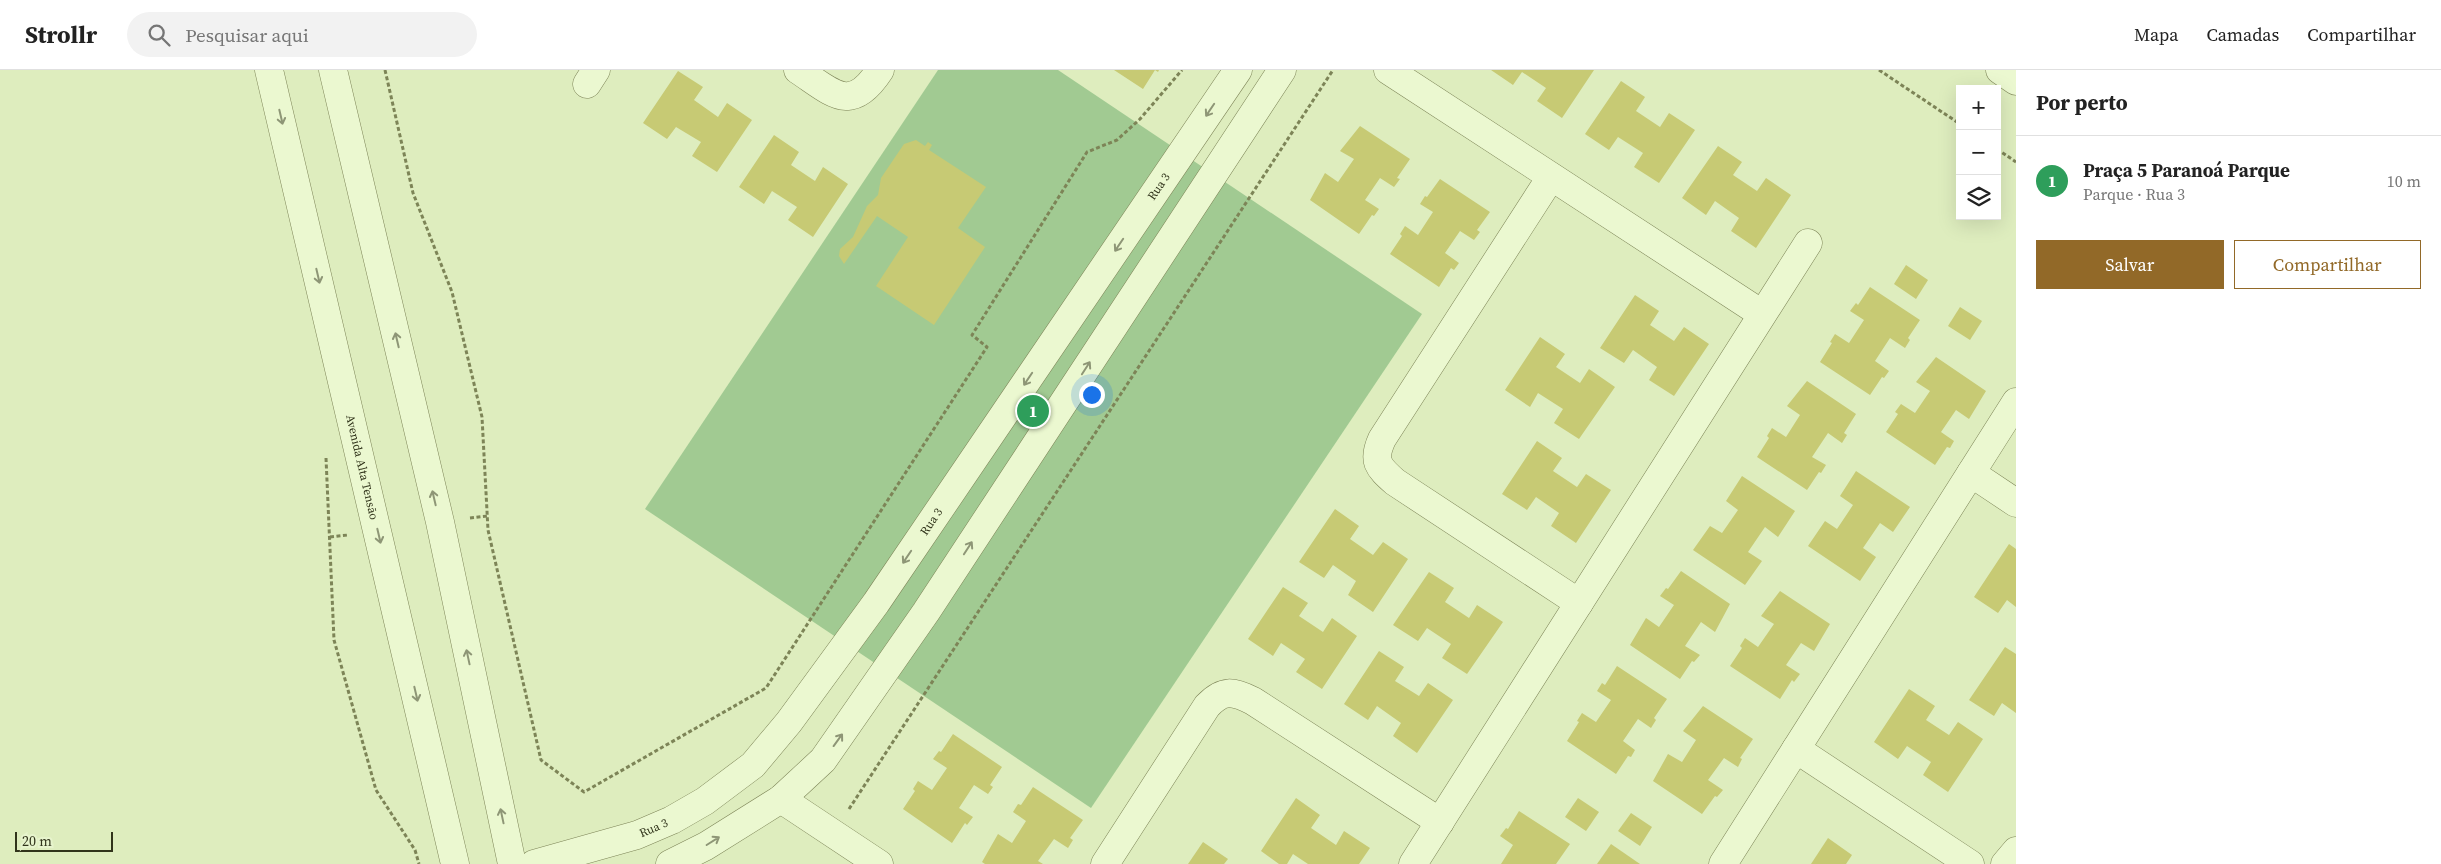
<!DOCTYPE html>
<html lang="pt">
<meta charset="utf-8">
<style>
:root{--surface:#fff;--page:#f2f2f2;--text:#222;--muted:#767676;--line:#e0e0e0;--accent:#926928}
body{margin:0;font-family:"Source Serif 4",serif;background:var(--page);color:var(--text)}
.controls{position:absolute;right:15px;top:15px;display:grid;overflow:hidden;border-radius:0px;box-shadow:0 5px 20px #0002}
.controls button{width:45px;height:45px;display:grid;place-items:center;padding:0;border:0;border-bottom:1px solid var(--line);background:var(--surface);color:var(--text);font:25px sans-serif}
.scale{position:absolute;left:15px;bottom:12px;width:98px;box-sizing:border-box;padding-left:5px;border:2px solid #31341b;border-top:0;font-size:14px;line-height:18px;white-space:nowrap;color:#31341b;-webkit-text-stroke:4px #e7f4cd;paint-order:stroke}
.you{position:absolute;left:1091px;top:324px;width:18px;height:18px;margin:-12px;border:4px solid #fff;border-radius:50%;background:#1a73e8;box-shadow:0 0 0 8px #1a73e833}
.badge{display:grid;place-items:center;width:32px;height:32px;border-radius:50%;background:var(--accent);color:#fff;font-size:16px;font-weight:700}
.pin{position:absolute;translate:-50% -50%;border:2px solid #fff;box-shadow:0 1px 5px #0006}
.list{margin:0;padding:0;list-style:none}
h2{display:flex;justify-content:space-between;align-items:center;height:65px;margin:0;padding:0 20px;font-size:21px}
h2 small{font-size:16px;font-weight:400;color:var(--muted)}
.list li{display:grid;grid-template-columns:32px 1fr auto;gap:15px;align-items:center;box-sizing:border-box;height:90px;padding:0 20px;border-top:1px solid var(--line)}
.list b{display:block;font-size:19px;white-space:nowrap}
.list p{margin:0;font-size:16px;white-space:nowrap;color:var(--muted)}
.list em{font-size:16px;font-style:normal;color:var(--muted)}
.actions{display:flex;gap:10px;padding:15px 20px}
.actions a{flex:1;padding:11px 0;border:1px solid var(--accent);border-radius:0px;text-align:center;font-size:18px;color:var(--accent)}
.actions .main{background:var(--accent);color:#fff}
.icon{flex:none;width:28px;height:28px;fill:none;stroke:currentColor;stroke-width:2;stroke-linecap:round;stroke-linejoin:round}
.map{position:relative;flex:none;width:2016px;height:794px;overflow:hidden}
header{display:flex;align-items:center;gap:30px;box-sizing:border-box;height:70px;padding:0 25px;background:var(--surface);border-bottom:1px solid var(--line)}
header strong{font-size:24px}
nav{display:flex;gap:28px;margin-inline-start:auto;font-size:18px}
.search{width:350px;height:45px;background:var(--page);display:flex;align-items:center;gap:12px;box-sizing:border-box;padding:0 18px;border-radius:28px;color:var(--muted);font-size:19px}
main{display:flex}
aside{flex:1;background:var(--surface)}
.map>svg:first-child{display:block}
.green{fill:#a1ca92}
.building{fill:#c7ca74}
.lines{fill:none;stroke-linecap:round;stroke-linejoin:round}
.minor-casing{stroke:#7d8457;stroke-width:29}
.path{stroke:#7d8457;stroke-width:3;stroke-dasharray:4 2.5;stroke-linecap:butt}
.minor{stroke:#ebf8d0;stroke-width:28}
.oneway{stroke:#8e9676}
.labels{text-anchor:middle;stroke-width:4;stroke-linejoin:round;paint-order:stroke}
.street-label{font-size:12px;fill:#31341b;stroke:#e7f4cd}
</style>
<header>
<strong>Strollr</strong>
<div class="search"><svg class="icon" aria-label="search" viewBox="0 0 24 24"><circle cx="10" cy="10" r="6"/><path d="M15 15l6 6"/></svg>Pesquisar aqui</div>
<nav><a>Mapa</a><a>Camadas</a><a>Compartilhar</a></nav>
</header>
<main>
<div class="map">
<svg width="2016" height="794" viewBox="0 0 2016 794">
<rect width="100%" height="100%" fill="#deedbe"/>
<polygon class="green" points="938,0 1058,0 1422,244 1091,738 645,439"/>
<g class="building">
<polygon points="1114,0 1159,0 1158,2 1155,0 1143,19"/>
<polygon points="1491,0 1594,0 1562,48 1537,31 1546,18 1522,2 1513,15"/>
<polygon points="678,1 703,17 694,30 718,47 727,33 752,50 717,102 692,86 701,72 676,57 667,69 643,53"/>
<polygon points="1621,11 1645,27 1636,41 1660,57 1669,43 1695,60 1659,113 1634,97 1643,83 1618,67 1609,80 1585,64"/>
<polygon points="1360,56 1410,89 1397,108 1400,109 1394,117 1380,108 1365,130 1379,139 1374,146 1372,145 1359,164 1310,130 1325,103 1338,112 1354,89 1340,81"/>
<polygon points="774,65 799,82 791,95 815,111 823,97 848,114 813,167 788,150 797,137 772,121 764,134 739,117"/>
<polygon points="916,70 925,76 928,72 932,75 929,80 986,117 958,158 985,177 934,255 876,216 908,167 877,146 844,194 839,186 840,179 853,167 867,136 878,125 881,108 904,74"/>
<polygon points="1718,76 1742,92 1733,105 1757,121 1766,108 1791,125 1756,178 1731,161 1739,148 1715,131 1706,145 1682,128"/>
<polygon points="1440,109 1490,142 1477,160 1480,162 1474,170 1460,161 1445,183 1459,193 1454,200 1451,198 1439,217 1390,184 1402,166 1400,164 1405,156 1418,165 1433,142 1420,134 1425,126 1427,127"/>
<polygon points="1906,195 1928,210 1916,229 1894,214"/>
<polygon points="1870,217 1920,250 1908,268 1910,270 1905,278 1890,268 1875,291 1889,301 1884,308 1882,307 1870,325 1820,292 1832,273 1830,272 1835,264 1849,273 1864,250 1850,241 1856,233 1858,235"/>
<polygon points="1635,225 1659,241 1650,255 1674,271 1684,257 1709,274 1674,326 1649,310 1657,297 1633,280 1624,293 1600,278"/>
<polygon points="1960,237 1982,251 1970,270 1948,256"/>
<polygon points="1540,267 1565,284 1556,297 1580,313 1589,299 1615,317 1579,369 1554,353 1563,339 1538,323 1530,337 1505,320"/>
<polygon points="1936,287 1986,321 1969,349 1956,340 1941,362 1954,371 1950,378 1947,377 1935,395 1886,362 1898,344 1895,342 1901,334 1915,343 1930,321 1916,312"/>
<polygon points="1807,311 1856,344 1844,363 1847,365 1842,373 1828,363 1812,387 1826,395 1821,403 1819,402 1807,420 1757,387 1769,368 1767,366 1772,358 1786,367 1800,345 1787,336"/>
<polygon points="1537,371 1562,388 1553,401 1577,417 1586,404 1611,420 1576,473 1551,456 1559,443 1536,427 1527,440 1502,424"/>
<polygon points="1856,401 1910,437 1893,462 1880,453 1863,478 1876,487 1860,511 1808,476 1825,451 1837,459 1853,435 1840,426"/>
<polygon points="1742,406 1795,441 1778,467 1765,457 1748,482 1762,491 1745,515 1693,480 1710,456 1722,463 1738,440 1726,431"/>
<polygon points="1335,439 1359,456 1350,469 1373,485 1383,472 1408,489 1373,542 1348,525 1356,511 1333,495 1324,508 1299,492"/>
<polygon points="2009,474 2016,479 2016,537 2007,530 1998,543 1974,527"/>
<polygon points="1681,501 1730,534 1715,562 1701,552 1685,576 1700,585 1694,592 1692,591 1680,609 1630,575 1646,548 1659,557 1674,535 1660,526 1666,518 1668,519"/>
<polygon points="1429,502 1454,518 1445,532 1469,548 1477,535 1503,552 1467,604 1442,588 1451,574 1427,558 1418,571 1393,555"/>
<polygon points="1283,517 1308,533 1299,546 1323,562 1332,548 1357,566 1322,619 1296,602 1305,589 1281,573 1273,586 1248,569"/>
<polygon points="1780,521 1830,554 1814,581 1801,573 1786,595 1800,604 1794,612 1792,610 1780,629 1730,596 1742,578 1740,576 1745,568 1758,577 1774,554 1761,546"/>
<polygon points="2005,577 2016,584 2016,643 2002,633 1994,646 1969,630"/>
<polygon points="1379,581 1404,597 1395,611 1419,626 1428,613 1453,630 1417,683 1393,666 1401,653 1377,636 1368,650 1344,634"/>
<polygon points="1617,596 1667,629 1654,648 1656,650 1651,658 1638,649 1623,671 1635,680 1631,687 1628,686 1616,704 1567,671 1579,652 1577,651 1582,643 1596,652 1611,630 1597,621 1602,613 1605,615"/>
<polygon points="1909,619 1935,636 1926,650 1949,665 1958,652 1983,669 1948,722 1923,705 1931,692 1907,676 1898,689 1874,672"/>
<polygon points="1703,636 1753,669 1740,688 1742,689 1738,697 1724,688 1708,710 1723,720 1717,727 1715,726 1702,744 1653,711 1668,684 1682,692 1696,670 1683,661"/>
<polygon points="953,664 1002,697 990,715 993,717 988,724 974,715 959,738 973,747 967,755 965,753 952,773 903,739 915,721 913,719 918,711 932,720 947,698 933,689 939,681 941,682"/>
<polygon points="1033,717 1083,750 1070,768 1073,770 1068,778 1054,769 1038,791 1043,794 985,794 982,792 998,764 1012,773 1026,751 1013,742 1018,734 1021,735"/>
<polygon points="1296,728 1320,745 1311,758 1336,775 1344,761 1370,778 1359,794 1308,794 1293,784 1287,794 1279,794 1261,781"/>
<polygon points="1578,728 1599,742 1586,761 1565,747"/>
<polygon points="1519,741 1570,774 1556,794 1501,794 1513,775 1500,766 1506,758 1508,759"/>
<polygon points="1631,743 1652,757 1640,776 1618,761"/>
<polygon points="1828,768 1852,785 1846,794 1811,794"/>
<polygon points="1203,772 1228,789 1224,794 1188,794"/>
<polygon points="1611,774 1640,794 1597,794"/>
</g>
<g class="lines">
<g class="minor-casing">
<g id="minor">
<path id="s1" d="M269,0L455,794"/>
<polyline points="333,0 440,452 512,794"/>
<path d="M798,0C833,23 851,45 880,0"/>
<polyline points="1388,0 1762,244"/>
<polyline points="2000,0 2016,11"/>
<polyline points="587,14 596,0"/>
<path d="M1551,107L1382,369C1372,391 1378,397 1395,412L1579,533"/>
<polyline points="1971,403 2016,433"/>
<polyline points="1796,679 1970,794"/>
<polyline points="781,729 879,794"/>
<path id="s2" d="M534,794L637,765L672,750L705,731L753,695L789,652L876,533L1238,0"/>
<polyline points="670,794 706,776 781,729 823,690 926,542 1282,0"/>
<path d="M1105,794L1207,636C1223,619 1233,621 1253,631L1440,752"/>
<polyline points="1413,794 1808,173"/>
<polyline points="1723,794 2016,332"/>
<polyline points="2005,794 2016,781"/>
</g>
</g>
<g class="path">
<polyline points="385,0 413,123 452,222 482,347 488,460 541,690 584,722 766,618 987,277 972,265 1087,82 1117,70 1140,49 1182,0"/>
<polyline points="1879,0 1960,54"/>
<polyline points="1997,79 2016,92"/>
<polyline points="326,388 334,570 376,720 415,780 419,794"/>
<polyline points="470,448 488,446"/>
<polyline points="330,467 348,465"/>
<polyline points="849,739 1333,0"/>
</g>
<use href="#minor" class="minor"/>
</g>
<defs><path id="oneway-shaft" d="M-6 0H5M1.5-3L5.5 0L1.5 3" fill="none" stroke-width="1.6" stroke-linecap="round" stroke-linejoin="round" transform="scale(1.25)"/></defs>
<g class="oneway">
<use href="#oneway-shaft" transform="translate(1210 40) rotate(124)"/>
<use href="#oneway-shaft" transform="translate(281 47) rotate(77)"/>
<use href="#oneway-shaft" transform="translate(1119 175) rotate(124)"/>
<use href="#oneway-shaft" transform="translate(318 206) rotate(77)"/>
<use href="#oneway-shaft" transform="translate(397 270) rotate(-103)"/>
<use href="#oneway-shaft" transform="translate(1086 298) rotate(-57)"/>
<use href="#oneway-shaft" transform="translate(1028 309) rotate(124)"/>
<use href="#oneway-shaft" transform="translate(434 428) rotate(-103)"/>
<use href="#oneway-shaft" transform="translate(379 466) rotate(77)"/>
<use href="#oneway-shaft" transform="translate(968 478) rotate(-57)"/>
<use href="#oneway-shaft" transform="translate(907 487) rotate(124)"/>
<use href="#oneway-shaft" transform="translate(468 587) rotate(-102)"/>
<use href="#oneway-shaft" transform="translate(416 624) rotate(77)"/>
<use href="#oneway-shaft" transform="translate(838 670) rotate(-54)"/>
<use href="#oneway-shaft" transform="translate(502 746) rotate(-102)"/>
<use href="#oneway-shaft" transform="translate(713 771) rotate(-32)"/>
</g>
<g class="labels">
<g class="street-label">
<text dy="4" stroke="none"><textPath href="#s2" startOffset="950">Rua 3</textPath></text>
<text dy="4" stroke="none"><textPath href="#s1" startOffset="408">Avenida Alta Tensāo</textPath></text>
<text dy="4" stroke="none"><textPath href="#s2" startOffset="545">Rua 3</textPath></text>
<text dy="4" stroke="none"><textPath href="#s2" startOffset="125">Rua 3</textPath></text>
</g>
</g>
</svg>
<div class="controls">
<button>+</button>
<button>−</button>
<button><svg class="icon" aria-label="layers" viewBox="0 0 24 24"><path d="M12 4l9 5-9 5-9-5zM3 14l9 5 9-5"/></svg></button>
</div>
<div class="scale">20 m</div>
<div class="you"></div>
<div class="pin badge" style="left:1033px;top:341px;background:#2e9e5b">1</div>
</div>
<aside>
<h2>Por perto<small></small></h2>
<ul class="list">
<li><span class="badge" style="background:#2e9e5b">1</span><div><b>Praça 5 Paranoá Parque</b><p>Parque · Rua 3</p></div><em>10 m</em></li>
</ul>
<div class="actions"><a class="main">Salvar</a><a>Compartilhar</a></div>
</aside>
</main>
